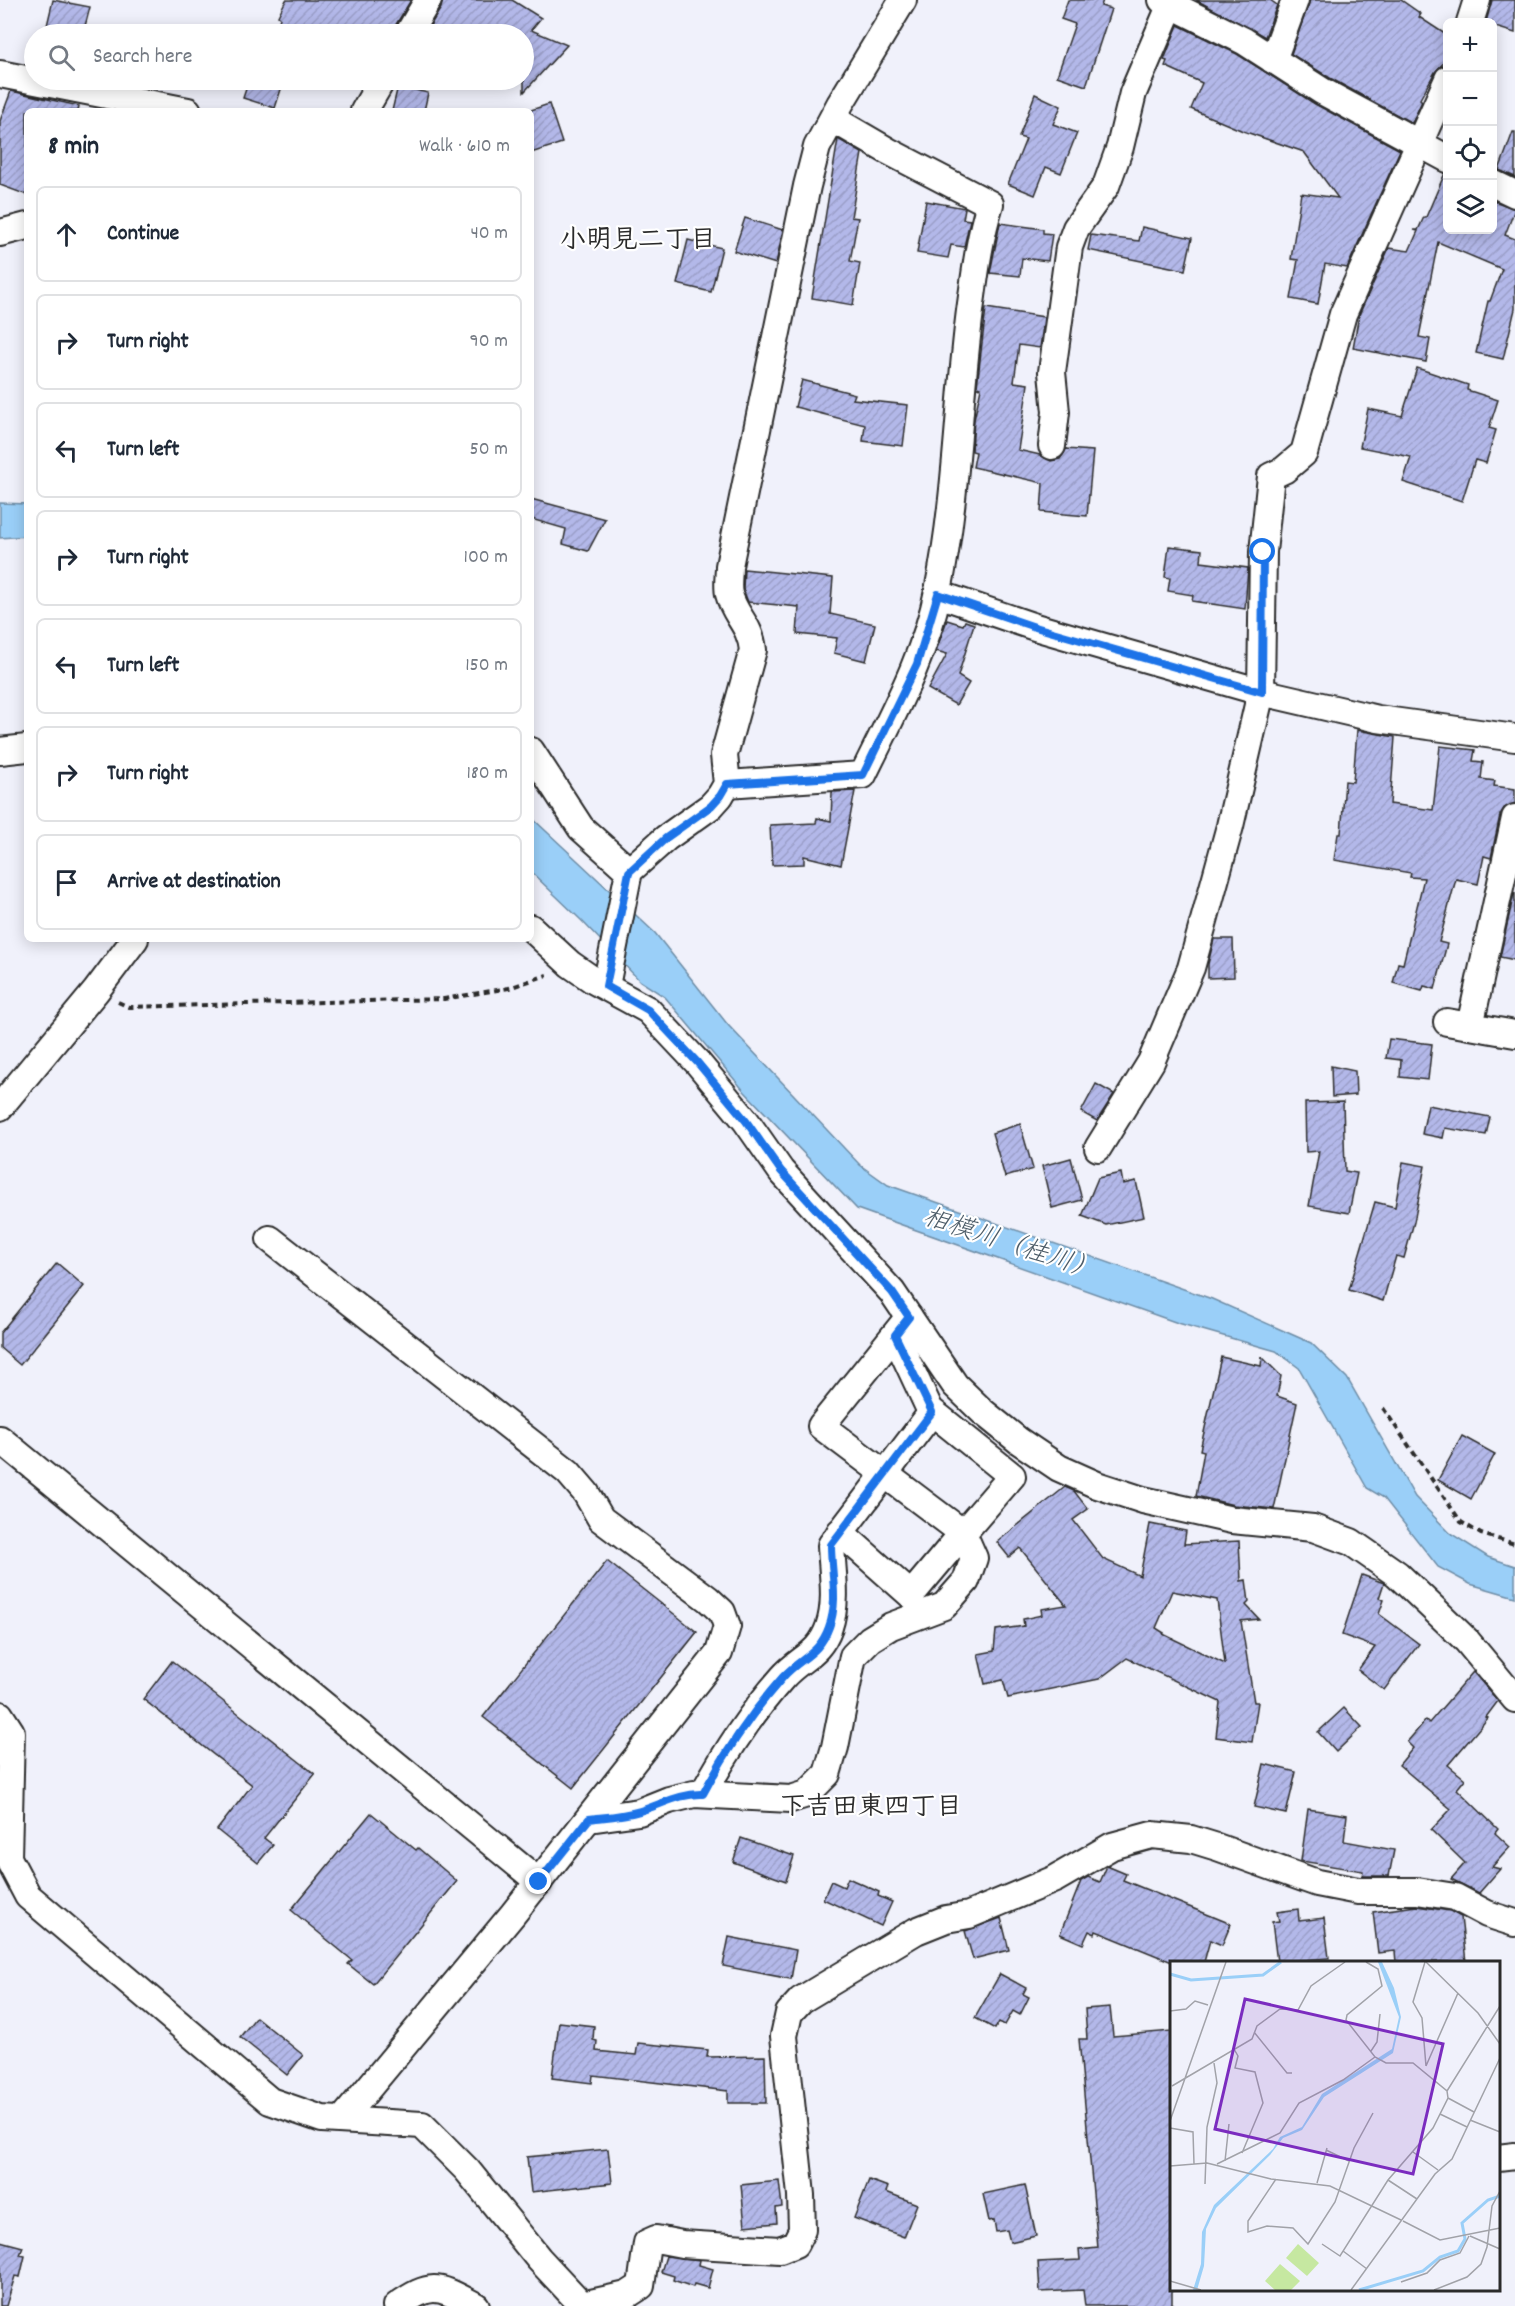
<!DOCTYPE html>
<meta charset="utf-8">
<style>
:root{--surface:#fff;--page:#f2f2f3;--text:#1f2937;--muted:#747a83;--line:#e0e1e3}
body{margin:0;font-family:Dekko,"Klee One",sans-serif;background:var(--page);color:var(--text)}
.controls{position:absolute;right:18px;top:18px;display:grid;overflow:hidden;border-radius:9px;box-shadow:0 3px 15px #0003}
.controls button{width:54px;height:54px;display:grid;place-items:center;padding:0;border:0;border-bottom:2px solid var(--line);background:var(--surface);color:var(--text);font:30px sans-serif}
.stop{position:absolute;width:18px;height:18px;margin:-14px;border:4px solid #1a73e8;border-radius:50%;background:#fff}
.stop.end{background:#1a73e8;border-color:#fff;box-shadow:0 2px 6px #0008}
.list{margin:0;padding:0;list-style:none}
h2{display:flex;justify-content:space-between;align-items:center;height:78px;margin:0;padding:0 24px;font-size:26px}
h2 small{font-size:20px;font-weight:400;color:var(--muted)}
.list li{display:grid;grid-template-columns:39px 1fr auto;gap:18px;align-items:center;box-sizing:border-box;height:96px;margin:0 12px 12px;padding:0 12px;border:2px solid var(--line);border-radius:9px}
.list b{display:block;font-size:22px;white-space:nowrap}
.list em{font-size:20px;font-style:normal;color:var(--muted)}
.icon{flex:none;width:33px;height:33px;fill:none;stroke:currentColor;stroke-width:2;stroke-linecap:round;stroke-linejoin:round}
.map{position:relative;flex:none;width:1515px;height:2306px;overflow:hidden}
.search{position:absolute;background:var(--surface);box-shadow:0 3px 15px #0003;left:24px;top:24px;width:510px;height:66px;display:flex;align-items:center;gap:15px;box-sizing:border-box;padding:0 21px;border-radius:33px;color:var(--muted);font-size:22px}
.panel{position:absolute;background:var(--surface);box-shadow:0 3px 15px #0003;left:24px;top:108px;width:510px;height:834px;border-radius:9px}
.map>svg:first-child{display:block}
.water{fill:#9acff8;stroke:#6e8da6;stroke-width:1.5}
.building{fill:url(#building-hatch);stroke:#2b2b2b;stroke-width:1.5;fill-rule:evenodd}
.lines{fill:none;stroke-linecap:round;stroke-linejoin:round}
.minor-casing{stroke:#2b2b2b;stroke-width:30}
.path{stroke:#2b2b2b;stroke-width:4;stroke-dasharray:6 4.5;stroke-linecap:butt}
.minor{stroke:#fff;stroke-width:26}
.route{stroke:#1a73e8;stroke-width:8}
.labels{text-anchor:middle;stroke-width:4.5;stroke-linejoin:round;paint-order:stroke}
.neighbourhood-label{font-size:26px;font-weight:bold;fill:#2b2b2b;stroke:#fff}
.water-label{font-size:26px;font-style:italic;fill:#4c5c68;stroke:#fff}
.inset-river{fill:none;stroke:#9acff8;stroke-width:3}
.inset-road{fill:none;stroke:#a1a2a8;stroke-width:1.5}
.view{fill:#7b2cbf;fill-opacity:0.15;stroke:#7b2cbf;stroke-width:3}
.inset-edge{fill:none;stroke:#2b2b2b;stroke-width:3}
</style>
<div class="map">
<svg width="1515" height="2306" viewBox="0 0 1515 2306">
<defs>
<pattern id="building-hatch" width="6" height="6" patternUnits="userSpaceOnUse" patternTransform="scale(1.5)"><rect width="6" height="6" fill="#b3b8e9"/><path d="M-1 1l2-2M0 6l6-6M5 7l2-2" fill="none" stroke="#9a9ec8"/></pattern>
</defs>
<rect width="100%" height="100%" fill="#f0f1fb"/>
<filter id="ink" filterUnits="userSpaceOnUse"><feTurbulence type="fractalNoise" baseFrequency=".0167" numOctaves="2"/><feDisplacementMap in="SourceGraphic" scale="12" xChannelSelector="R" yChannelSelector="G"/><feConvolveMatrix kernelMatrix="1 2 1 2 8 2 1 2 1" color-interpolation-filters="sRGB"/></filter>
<g filter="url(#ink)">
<g class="water">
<polygon points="0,503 27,504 27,536 0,538"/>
<polygon points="531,817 655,933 728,1025 860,1165 888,1185 1212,1299 1311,1343 1347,1378 1415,1497 1450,1533 1488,1557 1515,1566 1515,1597 1470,1584 1438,1567 1384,1498 1367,1488 1299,1368 1276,1351 1178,1323 857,1209 745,1092 665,997 640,981 581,920 531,872"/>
</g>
<g class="building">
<polygon points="53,0 90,7 83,34 45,34"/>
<polygon points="286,0 411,0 395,26 393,34 275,34 280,18 278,16"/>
<polygon points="443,0 512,0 541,18 531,30 567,45 524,92 524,34 425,34 441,8"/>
<polygon points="1068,0 1103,0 1101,6 1111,9 1086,86 1057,76 1075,24 1061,19"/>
<polygon points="1196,0 1270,0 1277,5 1265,37"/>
<polygon points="1310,0 1401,0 1421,14 1419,17 1448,36 1448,58 1435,72 1420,99 1422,101 1412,123 1330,78 1291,54"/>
<polygon points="1492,0 1515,0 1515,33 1492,26 1492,22 1486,22"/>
<polygon points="1178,25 1237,54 1315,104 1400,150 1347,268 1325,264 1318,304 1291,299 1298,260 1291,259 1301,193 1338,198 1304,152 1243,131 1191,109 1202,83 1165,66 1167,61 1164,60"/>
<polygon points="249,80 284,80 275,108 243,98"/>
<polygon points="398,86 428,93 424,111 392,111"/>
<polygon points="11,91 79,106 78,111 27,111 27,195 0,185 0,121"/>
<polygon points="1035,94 1061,106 1053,124 1077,133 1061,173 1046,167 1035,195 1008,184 1026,139 1019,137"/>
<polygon points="549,104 562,143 531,153 531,110"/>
<polygon points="1513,132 1515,132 1515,177 1499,170"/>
<polygon points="838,139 862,153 851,217 858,218 850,261 860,263 853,305 812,298"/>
<polygon points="1445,173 1448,174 1448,230 1492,230 1492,200 1515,209 1505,235 1515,239 1515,309 1503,359 1476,353 1488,301 1490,301 1502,269 1438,242 1419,337 1430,339 1426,362 1353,348 1359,315 1389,248 1409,251 1418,231 1414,230 1418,230 1424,217 1426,217"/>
<polygon points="926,201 965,208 963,219 970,220 964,247 951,245 948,258 917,253"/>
<polygon points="745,218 783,230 776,264 734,251"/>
<polygon points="1000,223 1043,229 1043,233 1052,234 1048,261 1022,258 1020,276 990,273"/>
<polygon points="1142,227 1192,238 1185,270 1088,250 1091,235 1139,241"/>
<polygon points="688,240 722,248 711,292 677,284"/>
<polygon points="986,308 1044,317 1040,348 1019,345 1014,382 1028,384 1018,450 1040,455 1051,461 1060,459 1066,449 1093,451 1087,516 1041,512 1043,483 973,467 976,452 972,451 974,420 981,388 977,387"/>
<polygon points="1417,368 1468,385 1467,390 1498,400 1489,428 1496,430 1486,463 1475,460 1462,501 1403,482 1411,457 1360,447 1368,409 1402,416"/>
<polygon points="802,380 855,394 853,399 908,405 903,446 863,441 865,425 795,407"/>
<polygon points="531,499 605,519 588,551 563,544 566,529 531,519"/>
<polygon points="1169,546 1202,550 1201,562 1248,568 1245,609 1192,601 1193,595 1168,591 1170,578 1165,577"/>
<polygon points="744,569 833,578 830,614 875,624 866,661 834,653 837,638 797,634 799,607 748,602 743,589"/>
<polygon points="947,620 963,625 965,621 974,624 958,676 969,683 956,705 928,689 947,654 936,651"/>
<polygon points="1357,730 1395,737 1390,804 1433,810 1440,746 1475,750 1473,761 1483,762 1481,779 1495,781 1494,786 1515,789 1515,803 1504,808 1500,815 1491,858 1484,856 1478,884 1456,879 1439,942 1447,944 1435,989 1424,986 1422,991 1393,983 1398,963 1403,964 1424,878 1410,877 1411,873 1334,860 1338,834 1341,834 1345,781 1353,782"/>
<polygon points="855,791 841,865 804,856 804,864 772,865 770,825 816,823 817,818 831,821 832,792"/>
<polygon points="1514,893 1515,893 1515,960 1500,957"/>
<polygon points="1214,939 1233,939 1234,977 1208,978 1208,964"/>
<polygon points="1389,1039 1432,1044 1428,1080 1400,1077 1401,1060 1386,1058"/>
<polygon points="1331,1066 1355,1071 1356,1095 1332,1097"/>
<polygon points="1096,1084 1114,1094 1097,1121 1081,1112"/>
<polygon points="1343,1102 1345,1171 1357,1173 1349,1213 1309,1206 1319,1151 1306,1152 1305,1103"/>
<polygon points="1428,1105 1490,1117 1486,1135 1445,1128 1443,1138 1422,1134"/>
<polygon points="1020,1124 1033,1169 1005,1177 992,1133"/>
<polygon points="1071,1158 1082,1200 1052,1208 1042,1166"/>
<polygon points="1403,1162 1425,1166 1414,1222 1404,1258 1396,1256 1383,1301 1349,1290 1375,1202 1395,1207"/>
<polygon points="1121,1173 1123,1184 1136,1181 1144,1217 1106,1225 1082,1216 1098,1178"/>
<polygon points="57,1263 84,1286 20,1365 0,1348 0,1333"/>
<polygon points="1221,1357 1261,1366 1262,1357 1281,1376 1277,1396 1297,1403 1274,1509 1234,1505 1196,1496 1204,1451 1200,1450"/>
<polygon points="1462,1436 1495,1454 1471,1499 1438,1480"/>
<path d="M1065,1487L1074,1491L1088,1509L1073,1520L1103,1559L1140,1576L1150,1524L1186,1531L1184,1544L1239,1541L1241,1581L1246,1580L1249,1602L1246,1605L1259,1619L1241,1621L1254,1702H1258L1252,1742L1216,1737L1220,1702L1127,1658L1099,1679L1008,1698L1003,1680L985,1684L978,1654L994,1651L996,1630L1024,1626L1023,1619L1042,1615L1041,1609L1066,1605L1020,1548L1009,1557L997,1542ZM1172,1591L1217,1600L1225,1664L1163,1634L1164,1633L1156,1628Z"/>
<polygon points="607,1561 697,1632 573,1788 483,1717"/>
<polygon points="1362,1575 1384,1583 1379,1598 1384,1600 1379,1614 1419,1644 1384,1690 1358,1670 1375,1647 1342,1635"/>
<polygon points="172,1661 315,1774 264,1838 273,1845 258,1863 217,1830 252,1785 143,1699"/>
<polygon points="1473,1672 1498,1701 1486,1717 1488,1718 1448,1765 1465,1779 1457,1789 1498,1829 1495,1833 1510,1847 1492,1867 1500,1869 1479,1893 1451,1879 1465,1863 1431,1830 1451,1809 1399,1765 1413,1748 1407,1742 1426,1720 1429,1723"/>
<polygon points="1344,1708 1362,1727 1336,1752 1318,1732"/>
<polygon points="1264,1764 1296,1772 1286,1814 1254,1807"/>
<polygon points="1308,1809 1347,1815 1344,1841 1394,1850 1389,1876 1362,1876 1363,1871 1301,1861"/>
<polygon points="371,1813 416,1850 418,1848 457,1881 373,1984 348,1964 352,1960 291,1910"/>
<polygon points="741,1838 794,1856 786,1881 733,1862"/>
<polygon points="1107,1866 1126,1874 1123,1880 1231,1924 1222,1945 1210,1940 1204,1962 1172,1962 1096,1931 1095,1934 1089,1931 1083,1944 1060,1934 1081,1881 1088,1877 1100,1882"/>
<polygon points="848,1878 879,1892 878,1896 892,1902 881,1926 823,1899 831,1881 844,1887"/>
<polygon points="1416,1906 1450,1911 1461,1917 1466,1962 1396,1962 1395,1951 1378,1953 1373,1912"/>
<polygon points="1298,1909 1299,1921 1324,1918 1329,1958 1277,1962 1272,1922 1279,1921 1277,1912"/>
<polygon points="1001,1918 1009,1950 973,1959 965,1931"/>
<polygon points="729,1937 796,1950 791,1979 723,1966"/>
<polygon points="1000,1974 1026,1988 1023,1994 1029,1997 1020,2015 1013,2011 1005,2025 999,2022 995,2029 975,2018"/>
<polygon points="1110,2007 1113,2036 1172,2031 1172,2306 1085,2306 1083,2290 1040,2292 1038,2262 1080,2260 1079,2250 1098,2248 1079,2039 1087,2039 1085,2009"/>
<polygon points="256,2017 303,2055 287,2075 240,2037"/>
<polygon points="559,2022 594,2026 593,2040 597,2041 596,2051 636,2055 638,2043 708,2050 707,2057 765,2056 766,2103 728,2103 728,2091 593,2075 592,2083 552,2078"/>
<polygon points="608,2149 612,2183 531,2192 527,2157"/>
<polygon points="869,2180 888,2187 886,2192 917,2204 904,2237 854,2218"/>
<polygon points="779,2181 782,2207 776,2208 777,2223 745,2226 741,2185"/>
<polygon points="1025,2185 1036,2236 1010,2242 1007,2230 996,2232 994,2220 989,2221 983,2194"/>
<polygon points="0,2241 23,2247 20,2255 25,2256 20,2277 15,2276 6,2306 0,2306"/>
<polygon points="666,2256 700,2260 699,2265 713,2269 708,2288 694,2284 693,2287 673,2280 674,2276 661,2272"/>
</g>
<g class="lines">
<g class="minor-casing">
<g id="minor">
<polyline points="1162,0 1244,41 1322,91 1448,159"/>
<polyline points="1470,22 1477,0"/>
<polyline points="408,34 428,0"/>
<polyline points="1273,60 1295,0"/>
<polyline points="0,74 188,111"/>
<polyline points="364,111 382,80"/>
<polyline points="1492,183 1515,194"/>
<polyline points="0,233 27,226"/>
<polyline points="1052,446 1056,412 1052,372 1069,247 1076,228 1106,186 1120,147 1133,93 1171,4"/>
<polyline points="938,594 1035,627 1261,692 1378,719 1515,738"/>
<polyline points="0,751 27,748"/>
<polyline points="531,751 581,828 629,871"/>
<path d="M727,784L863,775C892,715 925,657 938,591C957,499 958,404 970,311C975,275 979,239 990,204L888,151L833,119"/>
<polyline points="531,928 570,964 593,980 648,1010 697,1062 746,1121 781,1171 892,1292 955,1385 983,1412 1019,1441 1059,1468 1097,1485 1143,1500 1232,1520 1313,1528 1351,1542 1397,1574 1436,1611 1467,1641 1515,1699"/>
<path d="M606,986L629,871L666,838L711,806L720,796L727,784L724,755L753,650C750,624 735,617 729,594C727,586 729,575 729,566L807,186L817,147L840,104L903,0"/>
<polyline points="1447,1022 1515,1034"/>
<polyline points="1470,1026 1515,818"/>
<polyline points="0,1107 96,991 135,939"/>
<polyline points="1098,1148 1151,1062 1191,968 1230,826 1261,692 1263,552 1271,476 1284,470 1304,453 1343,314 1448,79"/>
<polyline points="270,1239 568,1472 586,1493 601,1519 708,1599 722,1612 727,1626 719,1653 513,1914 342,2120"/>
<polyline points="895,1335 930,1410 1012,1476 963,1533 821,1426 909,1317"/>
<polyline points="0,1439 539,1882"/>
<polyline points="0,1715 11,1732 8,1858 28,1896 270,2101 322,2119 422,2125 467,2170 539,2259 583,2306"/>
<path d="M703,1794C725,1753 752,1712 783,1677C801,1657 819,1655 829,1627C838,1601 832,1571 831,1545L932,1412"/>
<polyline points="589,1819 639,1812 669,1800 694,1794 791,1799 807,1794 827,1774 835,1747 853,1656 870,1639 891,1626 944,1606 966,1581 974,1558 963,1533 911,1595 840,1532"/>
<polyline points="1498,2158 1515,2156"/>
<polyline points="582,2305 627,2295 641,2286 647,2243 656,2239 682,2244 780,2250 795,2244 802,2230 801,2195 784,2036 789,2013 801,2000 916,1931 946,1919 969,1915 1055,1879 1112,1846 1152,1835 1191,1839 1217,1847 1317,1883 1358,1891 1417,1891 1455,1897 1487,1914 1515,1923"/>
<path d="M397,2306C434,2280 439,2287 476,2306"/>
</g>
</g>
<g class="path">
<polyline points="118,1002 129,1007 444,999 509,988 547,975"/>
<polyline points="1383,1408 1461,1522 1481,1534 1515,1544"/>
</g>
<use href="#minor" class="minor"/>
</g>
</g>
<g class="lines" filter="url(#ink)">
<path class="route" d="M539,1882L589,1819C606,1817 624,1816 640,1811C661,1805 680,1793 703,1794C724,1754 753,1711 783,1677C801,1657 819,1655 829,1627C839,1601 831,1572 831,1545L932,1412L895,1335L909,1317L892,1292L781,1171L746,1121L697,1062L648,1010L606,986L629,872L666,838L711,806L720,796L727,784L863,775L917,664L938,594L1035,627L1262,692L1263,552"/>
</g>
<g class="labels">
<g class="neighbourhood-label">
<text x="638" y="247">小明見二丁目</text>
<text x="871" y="1814">下吉田東四丁目</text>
</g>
<g class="water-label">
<text transform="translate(1011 1242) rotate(18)" y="9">相模川（桂川）</text>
</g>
</g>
<g transform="translate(1170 1961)">
<rect width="330" height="330" fill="#f0f1fb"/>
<path d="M128,283L149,302L137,315L116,297ZM110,303L130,320L121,329H105L95,320Z" fill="#c6e8a1"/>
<path d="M208,1H212L224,27L231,56L223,92L154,136L132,169L113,177L100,194L46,247L36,268L34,305L27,329H23L31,303L32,271L44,244L103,188L110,176L132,166L152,133L222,88L229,56Z" fill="#9acff8"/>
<path class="inset-river" d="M0,13L21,19L93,14L111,1M189,329L253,310L270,296L288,290L295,278L292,262L318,239L330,235"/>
<path class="inset-road" d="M255,1L243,41L252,57L256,105M256,1L308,52L330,83M0,50L16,48L25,40L38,44M84,71L117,112H122M64,88L68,95L65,107L85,111L93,142L72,192M201,90L207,81L210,53M256,105L288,32M2,125L82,78L87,65L110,48L128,49L141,25L175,1M277,130L330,45M278,137L304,151M270,153L297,166M300,159L330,171M0,160L56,1M0,167L23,171L24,203M156,189L179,200M243,191L268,209M55,200L59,163M47,203L110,172L129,142L173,119L205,96M0,205L37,202L101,218L160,225L231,259M106,218L78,260V271L97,265L123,267L138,283L165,241L184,187L203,152M218,219L247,238M147,222L157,187M35,223L37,166L47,122L44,102M233,260L270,279L330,267M300,275L330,288M152,283L170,295L218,219L263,167L278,137L277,130L243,102H216L205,96L176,59L177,54L212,25L208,8L196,1M173,290L197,308M0,320L31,329M231,321L257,312L270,299L290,292L299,275M181,329L265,213L282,198L330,97M264,329L297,316L311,303L317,286L322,245L330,230"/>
<path class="view" d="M75,38L273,83L243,213L45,168Z"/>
<rect width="330" height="330" class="inset-edge"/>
</g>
</svg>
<div class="controls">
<button>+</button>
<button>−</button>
<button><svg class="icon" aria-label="locate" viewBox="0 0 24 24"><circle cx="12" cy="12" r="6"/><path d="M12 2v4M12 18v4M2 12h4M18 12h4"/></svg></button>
<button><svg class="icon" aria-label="layers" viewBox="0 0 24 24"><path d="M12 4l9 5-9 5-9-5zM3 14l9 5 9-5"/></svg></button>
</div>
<div class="stop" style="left:1263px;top:552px"></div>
<div class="stop end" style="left:539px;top:1882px"></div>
<div class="search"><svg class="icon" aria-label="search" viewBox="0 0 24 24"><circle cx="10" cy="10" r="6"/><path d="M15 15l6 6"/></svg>Search here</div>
<section class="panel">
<h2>8 min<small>Walk · 610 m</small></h2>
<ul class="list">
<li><svg class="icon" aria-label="ahead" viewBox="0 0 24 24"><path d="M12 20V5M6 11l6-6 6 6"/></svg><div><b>Continue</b></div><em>40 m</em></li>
<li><svg class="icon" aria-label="right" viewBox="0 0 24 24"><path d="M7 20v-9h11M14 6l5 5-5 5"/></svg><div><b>Turn right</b></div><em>90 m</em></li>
<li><svg class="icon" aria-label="left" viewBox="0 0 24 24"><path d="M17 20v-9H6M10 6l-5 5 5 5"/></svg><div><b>Turn left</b></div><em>50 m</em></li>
<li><svg class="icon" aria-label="right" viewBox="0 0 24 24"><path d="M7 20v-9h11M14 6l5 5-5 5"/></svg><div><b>Turn right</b></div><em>100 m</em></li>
<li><svg class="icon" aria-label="left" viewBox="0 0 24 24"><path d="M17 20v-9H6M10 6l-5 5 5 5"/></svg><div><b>Turn left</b></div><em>150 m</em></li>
<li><svg class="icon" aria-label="right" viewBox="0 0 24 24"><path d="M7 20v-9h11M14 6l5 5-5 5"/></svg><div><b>Turn right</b></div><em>180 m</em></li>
<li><svg class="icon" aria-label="arrive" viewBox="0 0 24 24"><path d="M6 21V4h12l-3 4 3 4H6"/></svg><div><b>Arrive at destination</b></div></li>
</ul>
</section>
</div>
